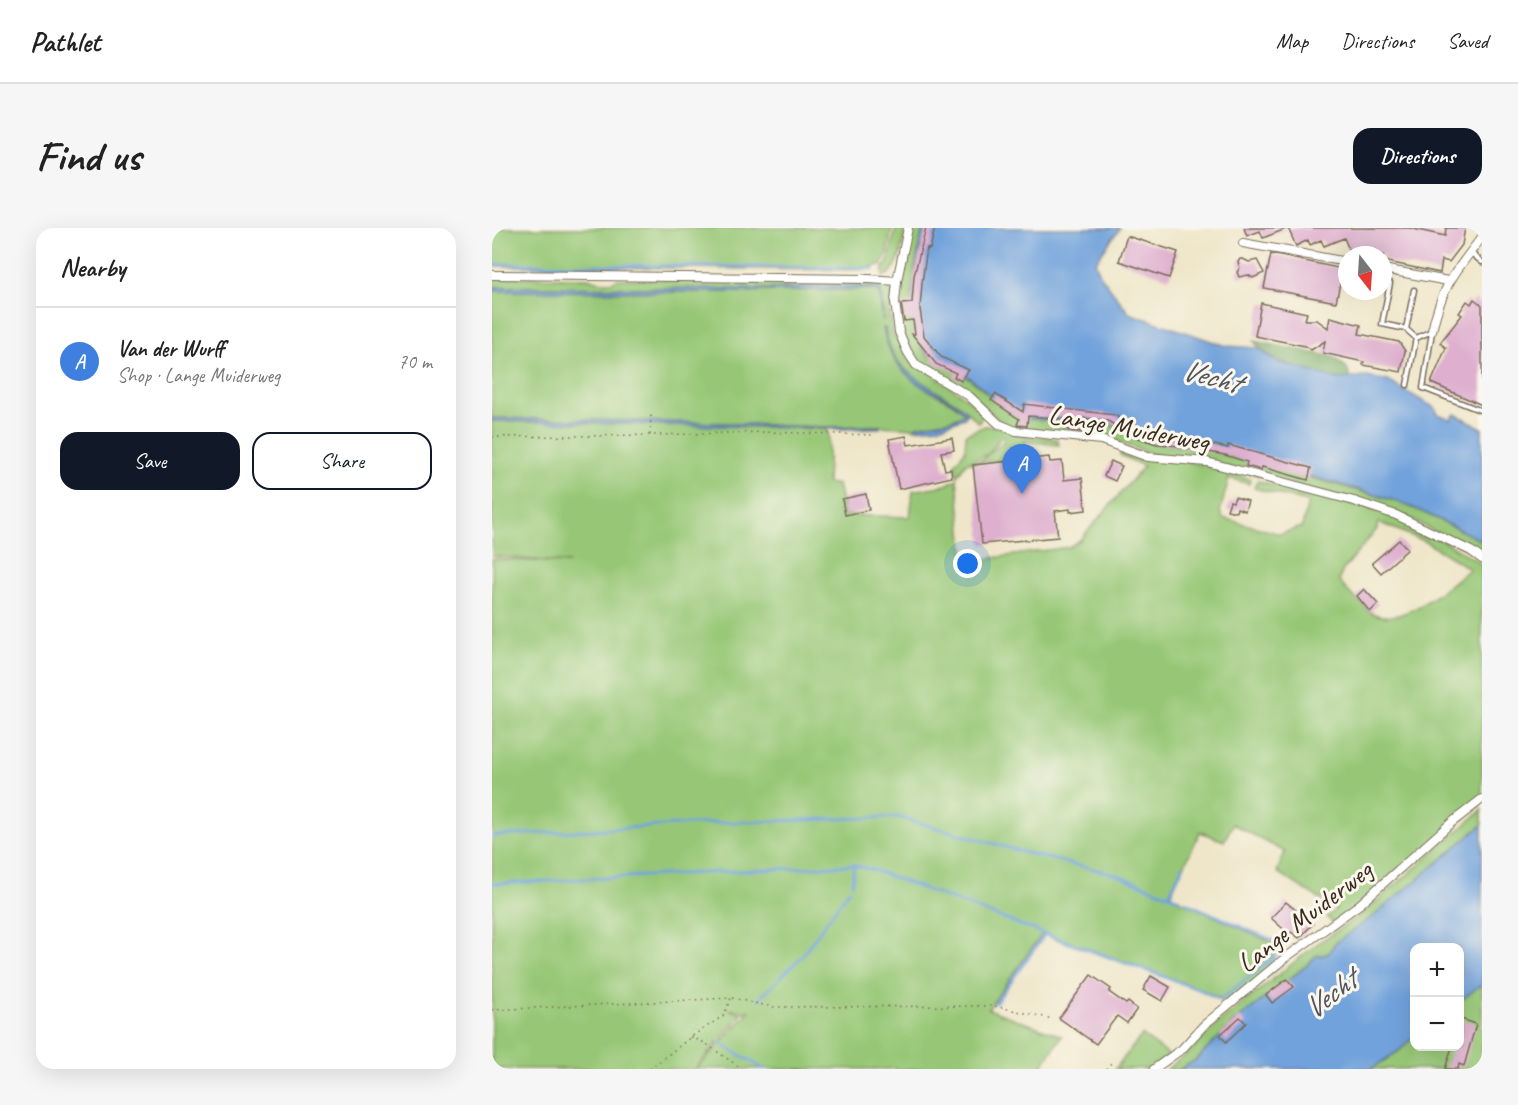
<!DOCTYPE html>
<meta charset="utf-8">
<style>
:root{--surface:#fff;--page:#f6f6f6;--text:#222;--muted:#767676;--line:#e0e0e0;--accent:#111827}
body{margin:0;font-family:Caveat,sans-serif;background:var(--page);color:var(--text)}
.controls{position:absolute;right:18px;bottom:18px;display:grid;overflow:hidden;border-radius:12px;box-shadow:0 6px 24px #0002}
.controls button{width:54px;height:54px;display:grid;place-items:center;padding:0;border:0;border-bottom:2px solid var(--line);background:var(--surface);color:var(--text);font:30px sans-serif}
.compass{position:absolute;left:846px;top:18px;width:54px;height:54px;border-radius:50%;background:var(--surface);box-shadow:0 6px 24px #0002;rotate:163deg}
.you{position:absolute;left:476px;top:336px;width:21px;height:21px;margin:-15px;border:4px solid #fff;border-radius:50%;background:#1a73e8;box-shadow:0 0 0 9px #1a73e833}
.badge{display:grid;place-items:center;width:39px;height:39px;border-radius:50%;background:var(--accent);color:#fff;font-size:20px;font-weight:700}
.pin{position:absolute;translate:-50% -50px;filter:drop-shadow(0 2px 3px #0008)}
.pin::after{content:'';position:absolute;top:32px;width:21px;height:18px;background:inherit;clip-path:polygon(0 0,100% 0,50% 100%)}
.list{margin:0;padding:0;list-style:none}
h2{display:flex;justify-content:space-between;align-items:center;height:78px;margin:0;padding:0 24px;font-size:26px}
h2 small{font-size:20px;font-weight:400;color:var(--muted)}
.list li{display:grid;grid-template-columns:39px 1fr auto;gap:18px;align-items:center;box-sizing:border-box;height:108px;padding:0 24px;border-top:2px solid var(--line)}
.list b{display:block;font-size:22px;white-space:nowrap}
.list p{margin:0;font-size:20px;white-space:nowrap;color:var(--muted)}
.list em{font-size:20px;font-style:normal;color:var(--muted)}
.actions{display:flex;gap:12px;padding:18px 24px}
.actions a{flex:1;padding:14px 0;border:2px solid var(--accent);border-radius:18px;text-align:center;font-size:21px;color:var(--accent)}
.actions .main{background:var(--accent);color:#fff}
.map{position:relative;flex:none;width:990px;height:841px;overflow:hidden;border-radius:18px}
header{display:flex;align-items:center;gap:36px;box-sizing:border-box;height:84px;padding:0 30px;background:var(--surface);border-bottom:2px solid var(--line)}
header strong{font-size:28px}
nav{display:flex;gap:33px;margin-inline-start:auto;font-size:21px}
.intro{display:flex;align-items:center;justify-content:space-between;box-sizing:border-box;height:144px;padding:0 36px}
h1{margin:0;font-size:42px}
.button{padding:15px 27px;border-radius:18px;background:var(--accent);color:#fff;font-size:21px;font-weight:700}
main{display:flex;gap:36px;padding:0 36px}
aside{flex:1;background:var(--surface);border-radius:18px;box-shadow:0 6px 24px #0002}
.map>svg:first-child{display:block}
.green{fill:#97c776;stroke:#69784a;stroke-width:1.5;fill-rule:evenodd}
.forest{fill:#79ac67;stroke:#5a6b42;stroke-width:1.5}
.water{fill:#71a2db;stroke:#56667c;stroke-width:1.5}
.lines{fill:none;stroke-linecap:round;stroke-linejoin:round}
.stream{stroke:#71a2db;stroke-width:3}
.building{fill:#deafcf}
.lane-casing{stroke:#7a6c5a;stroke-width:7}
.street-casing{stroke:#7a6c5a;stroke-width:10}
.path{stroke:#7a6c5a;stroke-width:1.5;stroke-dasharray:1.5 4.5;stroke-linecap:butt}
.lane{stroke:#fff;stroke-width:4}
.street{stroke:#fff;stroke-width:8}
.labels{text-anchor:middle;stroke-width:6;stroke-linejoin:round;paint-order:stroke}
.street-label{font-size:28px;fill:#3b2a1e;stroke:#fbf7ec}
.water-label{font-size:30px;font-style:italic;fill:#4e5460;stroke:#fbf7ec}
</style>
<header>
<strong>Pathlet</strong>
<nav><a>Map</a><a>Directions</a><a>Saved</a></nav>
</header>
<div class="intro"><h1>Find us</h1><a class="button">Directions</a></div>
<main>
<aside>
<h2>Nearby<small></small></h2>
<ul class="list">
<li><span class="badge" style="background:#3f7fe0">A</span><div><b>Van der Wurff</b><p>Shop · Lange Muiderweg</p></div><em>70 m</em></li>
</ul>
<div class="actions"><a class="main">Save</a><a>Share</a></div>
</aside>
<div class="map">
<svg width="990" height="841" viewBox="0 0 990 841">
<rect width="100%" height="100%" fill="#fbf7ec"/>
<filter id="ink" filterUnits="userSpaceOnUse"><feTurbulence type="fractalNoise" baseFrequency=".0167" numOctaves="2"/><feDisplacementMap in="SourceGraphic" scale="12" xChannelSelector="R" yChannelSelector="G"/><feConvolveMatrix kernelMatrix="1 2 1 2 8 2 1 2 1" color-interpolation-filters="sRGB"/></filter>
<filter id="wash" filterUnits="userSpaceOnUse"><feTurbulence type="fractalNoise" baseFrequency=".008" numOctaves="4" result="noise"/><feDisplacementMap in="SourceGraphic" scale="24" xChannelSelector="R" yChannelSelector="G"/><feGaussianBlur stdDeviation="1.35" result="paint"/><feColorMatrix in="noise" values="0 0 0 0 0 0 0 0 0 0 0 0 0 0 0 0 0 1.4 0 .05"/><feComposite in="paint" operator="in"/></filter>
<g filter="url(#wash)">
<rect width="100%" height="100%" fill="#efe6c9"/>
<g class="green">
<polygon points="0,0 400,0 395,26 389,37 381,38 381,41 349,42 0,38"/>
<path d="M404,0H414C410,17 409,42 391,49V40L396,34Z"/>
<path d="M419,0H431L420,76L449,136L477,150L503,172L580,192L622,197L637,207L667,215L721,223L904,273L933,285L990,313V329L917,290L701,229L665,227L624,214L523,200L507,192L468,158L427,136C393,98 410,44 419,0Z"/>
<path d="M0,49L96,50C104,54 118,56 125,51L390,54C401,61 401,67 401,80H397L402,110L406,109L415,129L476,171L491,186L487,195C479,188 471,179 462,174C430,154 398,143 393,100H391C399,136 414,149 445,167C455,172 466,177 472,186L459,192L422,200L388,198L332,200H335L337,209L335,255L346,257L353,287L416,289L418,288L421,263L454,257L465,251L473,334L577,319L588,312L652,238L628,227L631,222L713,237L758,251L757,256L737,250L728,284L731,290L788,306L810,299L816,274L762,260L766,253L807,263L822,265L894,285L953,314L990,336V575L872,677L843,698L835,689L844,681L785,644L793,624L741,596L732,613L708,604L678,668L781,715L785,722L779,728L790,737L735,780L728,770L709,762L550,706L496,781L570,808L548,841H205L258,782L253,784L238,781L237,782L250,786L203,841H0V331L77,335L0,328V193L323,199L227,195L0,190V63L239,64L380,61L386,62L387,66L389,62L372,58L274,61L0,59ZM886,294L934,314L978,341C955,358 911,401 880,385C876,383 873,378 870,376C861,368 852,362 847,352L851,342L885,301Z"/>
<polygon points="493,198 505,198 525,206 565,211 567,217 533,213 534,230 478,235 488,233 512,213 512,209 509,209 496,226 474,235 465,248 463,235 473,223 474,206"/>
<polygon points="990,582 990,597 883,687 843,715 836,726 824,728 814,738 741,795 704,832 688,841 675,841 700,822 724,797 826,715 870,686"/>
<polygon points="990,756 990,841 879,841 907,823 922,809 922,818 968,818 968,773"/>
<polygon points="650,807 677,827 658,841 623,841"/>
</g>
<path class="forest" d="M762,113L841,129L854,139L859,151C836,152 773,134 762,113Z"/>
<g class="water">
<path d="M431,0H628L603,34L609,48L637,85L734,118L766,120L785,134L846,151L875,149L896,153L943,180L946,186L959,191L963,186L990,200V313C961,299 933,283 903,273C843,253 782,240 721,224C699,218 676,218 653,213C638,209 627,198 612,194C592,193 540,194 524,188C506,180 494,161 478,150C465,142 449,139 437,128C407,98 424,37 431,0Z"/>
<polygon points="341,58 387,59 390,68 391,93 387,64 380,61 239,64 0,63 0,59 274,61"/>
<path d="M391,100H393C399,148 439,156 472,181L475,185L473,190L447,199L423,201L424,198L459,192L470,188L472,185C462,174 449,168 436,162C410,148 397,128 391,100Z"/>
<polygon points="0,190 227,195 328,199 388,198 388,200 352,201 0,193"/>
<polygon points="990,597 990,756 968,773 968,720 922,720 922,809 907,823 879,841 688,841 704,832 741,795 814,738 824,728 836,726 843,715 883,687"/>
</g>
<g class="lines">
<g class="stream">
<polyline points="0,36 381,40"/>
<polyline points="0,608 217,595 406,589 542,627 623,646 677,667"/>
<polyline points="0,656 362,637 384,643 553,706"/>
<polyline points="360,656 362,637"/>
<polyline points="687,671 677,667 691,638"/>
<polyline points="267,771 310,728 357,662"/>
<polyline points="503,775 553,706 709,762 728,772 788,724 787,719 782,713 693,674"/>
<polyline points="228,815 272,841"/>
</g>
</g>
<g id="blocks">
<g class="building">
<polygon points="434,0 443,0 438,21 435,20 430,55 428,81 432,108 449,129 477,142 469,153 462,149 464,145 444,136 420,106 423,106 421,92 412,93 409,76 420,75 422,48"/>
<polygon points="752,0 917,0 953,8 954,0 973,0 970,17 957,34 950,32 948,45 891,33 891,27 864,27 862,22 858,24 852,10 832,18 829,12 818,17 816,12 804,18 796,0 771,10 768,3 755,8"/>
<polygon points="635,8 686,24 677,50 627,33"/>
<polygon points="779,26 851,41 844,74 772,60"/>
<polygon points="748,31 751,31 757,34 765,32 772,45 761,50 756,47 747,49 745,44 748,40 746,34"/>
<polygon points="982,71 990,77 990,177 939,155 954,120 948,115 970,87 967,85 975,73 979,76"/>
<polygon points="769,75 815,85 813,92 825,92 836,100 838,89 869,97 867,106 907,114 913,123 909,144 871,137 872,134 831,125 833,113 819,122 813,118 763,108"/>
<polygon points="503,166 531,184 532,176 623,187 640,198 664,205 664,207 688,211 687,218 665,216 640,208 616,193 592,190 590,204 576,202 576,191 536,188 535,198 525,197 527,191 499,172"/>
<polygon points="414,208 416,217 460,210 462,222 449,224 453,242 459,241 460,249 407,261 397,211"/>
<polygon points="688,212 714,215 736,220 736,217 819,240 816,252 770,239 769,242 754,238 755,234 733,227 688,219"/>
<polygon points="557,229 558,234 570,233 572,252 590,250 594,282 578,284 578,281 563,283 566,309 490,316 481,237"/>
<polygon points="619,233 630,238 623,253 612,248"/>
<polygon points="374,266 377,282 353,287 350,271"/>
<polygon points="743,269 756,273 753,283 745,280 744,284 735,282 738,273 741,274"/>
<polygon points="907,312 916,321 889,345 880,335"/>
<polygon points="872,361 886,376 878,384 865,368"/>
<polygon points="794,674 821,696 807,710 799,704 797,706 779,690"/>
<polygon points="599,747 619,761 617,764 634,776 636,774 645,781 635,795 625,788 604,816 567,790"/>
<polygon points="659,748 678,759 670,773 651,762"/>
<polygon points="795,751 802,759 780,775 774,767"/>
<polygon points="748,789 754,795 734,814 728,807"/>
<polygon points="969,791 984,796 972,838 967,836 966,841 953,841 960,819 968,819"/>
</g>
</g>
</g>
<g filter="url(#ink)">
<use href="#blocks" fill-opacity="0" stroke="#7a6c5a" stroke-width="1.5"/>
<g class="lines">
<g class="lane-casing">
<g id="lane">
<polyline points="979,25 990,34"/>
<polyline points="898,55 890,96 914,101"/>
<polyline points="922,62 914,101 924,110"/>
<polyline points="940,104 931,160 990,183"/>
<polyline points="915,157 924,110 940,103"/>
</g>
</g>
<g class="street-casing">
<g id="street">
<polyline points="416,0 405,53 403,74 407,104 415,123 424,137 477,168 507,196 524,203 609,212 656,229 715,234 862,273 904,287 979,323 990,331"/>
<polyline points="751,15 855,34"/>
<polyline points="891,41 956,53"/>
<polyline points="0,47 377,51 405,53"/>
<path d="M940,103C949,59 964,43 990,9"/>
<polyline points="662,841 690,821 712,797 793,730 868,676 959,595 990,571"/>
</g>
</g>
<g class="path">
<polyline points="158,207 159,187"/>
<polyline points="0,209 162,207 272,204 384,207"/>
<polyline points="240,770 281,779 502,778 561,791"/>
<polyline points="0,782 239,770 231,788 199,809 158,841"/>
<polyline points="199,809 213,815 250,841"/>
<polyline points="614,841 619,835"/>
</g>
<use href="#lane" class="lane"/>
<use href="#street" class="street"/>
</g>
</g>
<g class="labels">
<g class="street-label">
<text transform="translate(637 199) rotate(10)" y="10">Lange Muiderweg</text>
<text transform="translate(812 688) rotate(-38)" y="10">Lange Muiderweg</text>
</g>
<g class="water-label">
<text transform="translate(719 148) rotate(14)" y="10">Vecht</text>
<text transform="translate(838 766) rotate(-38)" y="10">Vecht</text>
</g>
</g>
</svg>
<div class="controls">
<button>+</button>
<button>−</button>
</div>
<svg class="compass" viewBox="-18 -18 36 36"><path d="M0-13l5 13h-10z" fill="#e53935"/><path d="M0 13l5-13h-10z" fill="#767676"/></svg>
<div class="you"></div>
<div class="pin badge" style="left:530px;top:266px;background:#3f7fe0">A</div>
</div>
</main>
